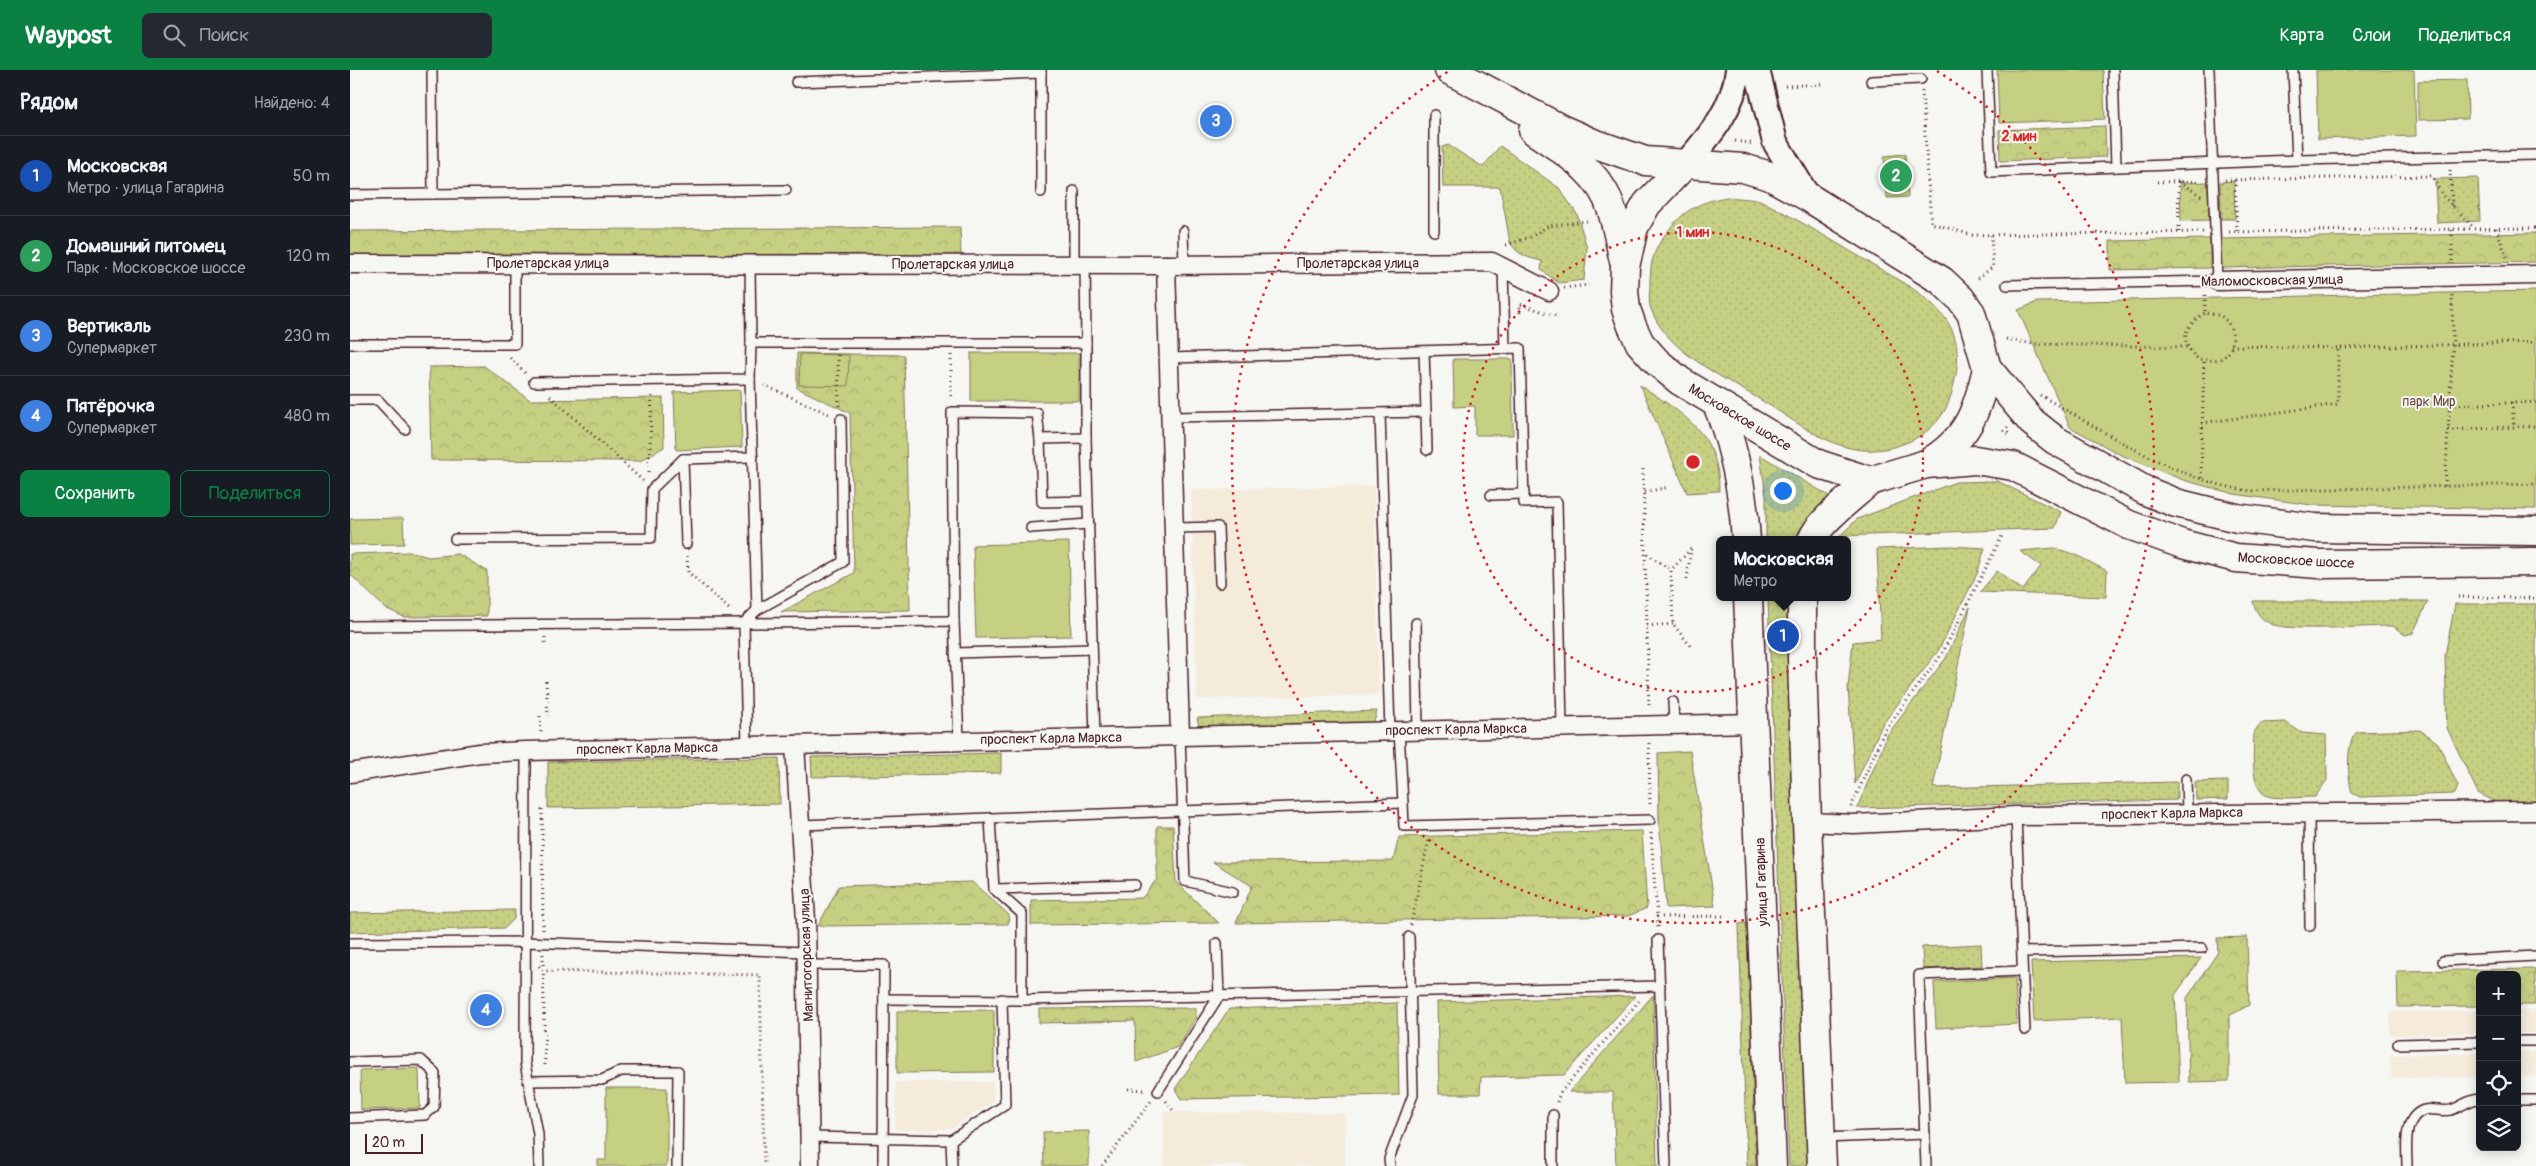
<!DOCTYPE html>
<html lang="ru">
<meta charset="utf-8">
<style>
:root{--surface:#171b24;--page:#242831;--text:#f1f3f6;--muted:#9ea1a6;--line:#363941;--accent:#0b8043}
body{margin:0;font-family:Pangolin,sans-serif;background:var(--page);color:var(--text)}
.controls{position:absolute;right:15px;bottom:15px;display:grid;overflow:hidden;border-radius:8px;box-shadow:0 2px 12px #0003}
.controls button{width:45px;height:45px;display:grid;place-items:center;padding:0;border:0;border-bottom:1px solid var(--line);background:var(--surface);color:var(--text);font:25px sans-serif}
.scale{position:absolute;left:15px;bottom:12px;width:58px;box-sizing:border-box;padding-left:5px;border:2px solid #4a1f2b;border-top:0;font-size:14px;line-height:18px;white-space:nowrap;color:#4a1f2b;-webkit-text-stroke:4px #f6f6f2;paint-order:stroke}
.you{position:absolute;left:1432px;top:420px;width:18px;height:18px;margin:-12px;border:4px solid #fff;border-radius:50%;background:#1a73e8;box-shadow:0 0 0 8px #1a73e833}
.badge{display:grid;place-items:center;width:32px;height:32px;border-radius:50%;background:var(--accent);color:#fff;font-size:16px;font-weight:700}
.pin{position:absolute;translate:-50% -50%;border:2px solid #fff;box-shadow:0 1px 5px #0006}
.popup{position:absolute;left:1366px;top:466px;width:135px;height:65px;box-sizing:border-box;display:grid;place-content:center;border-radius:8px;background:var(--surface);filter:drop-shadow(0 1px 4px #0005);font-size:16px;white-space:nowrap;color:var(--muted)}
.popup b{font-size:19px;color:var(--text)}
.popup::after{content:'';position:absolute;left:50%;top:100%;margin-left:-10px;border:10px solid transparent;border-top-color:var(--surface)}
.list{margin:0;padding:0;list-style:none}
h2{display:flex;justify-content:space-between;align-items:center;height:65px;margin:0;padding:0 20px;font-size:21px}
h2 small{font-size:16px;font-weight:400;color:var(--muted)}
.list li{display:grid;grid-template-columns:32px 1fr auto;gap:15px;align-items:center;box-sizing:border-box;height:80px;padding:0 20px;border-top:1px solid var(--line)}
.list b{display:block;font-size:19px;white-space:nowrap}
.list p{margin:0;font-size:16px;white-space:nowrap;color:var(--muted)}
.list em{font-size:16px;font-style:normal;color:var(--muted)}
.actions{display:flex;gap:10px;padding:15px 20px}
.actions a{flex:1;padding:11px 0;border:1px solid var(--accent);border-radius:8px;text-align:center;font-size:18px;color:var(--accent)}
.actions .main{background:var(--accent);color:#fff}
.icon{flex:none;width:28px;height:28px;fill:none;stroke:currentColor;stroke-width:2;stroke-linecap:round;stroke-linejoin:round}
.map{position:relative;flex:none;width:2186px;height:1096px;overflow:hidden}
header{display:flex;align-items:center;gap:30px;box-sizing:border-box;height:70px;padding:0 25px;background:var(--accent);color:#fff}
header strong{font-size:24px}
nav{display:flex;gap:28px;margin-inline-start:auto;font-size:18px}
.search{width:350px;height:45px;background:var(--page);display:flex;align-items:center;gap:12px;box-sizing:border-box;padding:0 18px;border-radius:8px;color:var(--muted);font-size:19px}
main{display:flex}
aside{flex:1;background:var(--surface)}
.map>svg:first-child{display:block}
.built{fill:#f5ebdb}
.grass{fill:url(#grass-dots);stroke:#887857}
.forest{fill:url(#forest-crowns);stroke:#887857}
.park{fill:#c5d083;stroke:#887857}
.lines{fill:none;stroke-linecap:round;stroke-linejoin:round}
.lane-casing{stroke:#4a1f2b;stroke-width:12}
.street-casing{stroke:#4a1f2b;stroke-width:21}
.secondary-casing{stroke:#4a1f2b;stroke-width:28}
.primary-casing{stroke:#4a1f2b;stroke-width:31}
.path{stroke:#4a1f2b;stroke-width:3;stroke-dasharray:1 4;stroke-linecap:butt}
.lane{stroke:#f6f6f2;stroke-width:9}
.street{stroke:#f6f6f2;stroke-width:18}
.secondary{stroke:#f6f6f2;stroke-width:24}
.primary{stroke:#f6f6f2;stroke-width:28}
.ring{fill:none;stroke:#d62828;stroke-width:2.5;stroke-dasharray:2.5 5}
.labels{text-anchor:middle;stroke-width:4;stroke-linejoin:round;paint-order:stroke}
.street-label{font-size:14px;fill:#4a1f2b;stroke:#f6f6f2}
.park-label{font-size:14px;fill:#694b41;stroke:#f6f6f2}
.centre{fill:#d62828;stroke:#f6f6f2;stroke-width:2.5}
.ring-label{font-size:15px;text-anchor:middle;font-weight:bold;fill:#d62828;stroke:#f6f6f2;stroke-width:4;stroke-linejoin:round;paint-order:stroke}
</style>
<header>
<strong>Waypost</strong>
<div class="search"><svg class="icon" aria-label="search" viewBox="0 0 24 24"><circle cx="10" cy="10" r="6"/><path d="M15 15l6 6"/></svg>Поиск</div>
<nav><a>Карта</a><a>Слои</a><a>Поделиться</a></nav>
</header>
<main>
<aside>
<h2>Рядом<small>Найдено: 4</small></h2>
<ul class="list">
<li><span class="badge" style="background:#1a4fb4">1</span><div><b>Московская</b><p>Метро · улица Гагарина</p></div><em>50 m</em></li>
<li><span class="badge" style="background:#2e9e5b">2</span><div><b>Домашний питомец</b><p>Парк · Московское шоссе</p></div><em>120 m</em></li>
<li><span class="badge" style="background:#3f7fe0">3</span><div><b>Вертикаль</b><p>Супермаркет</p></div><em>230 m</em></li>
<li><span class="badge" style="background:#3f7fe0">4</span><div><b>Пятёрочка</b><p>Супермаркет</p></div><em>480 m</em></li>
</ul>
<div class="actions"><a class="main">Сохранить</a><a>Поделиться</a></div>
</aside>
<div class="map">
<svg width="2186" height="1096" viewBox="0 0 2186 1096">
<defs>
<pattern id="grass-dots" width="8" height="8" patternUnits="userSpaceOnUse" patternTransform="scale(1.25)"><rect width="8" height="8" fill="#c5d083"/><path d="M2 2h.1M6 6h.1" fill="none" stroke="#abb271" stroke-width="1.8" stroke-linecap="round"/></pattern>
<pattern id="forest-crowns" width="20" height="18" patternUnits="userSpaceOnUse" patternTransform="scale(1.25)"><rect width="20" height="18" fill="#c5d083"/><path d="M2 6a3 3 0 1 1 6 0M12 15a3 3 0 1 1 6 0" fill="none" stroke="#abb271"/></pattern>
</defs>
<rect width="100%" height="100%" fill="#f6f6f2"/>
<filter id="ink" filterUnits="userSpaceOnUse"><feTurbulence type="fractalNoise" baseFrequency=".02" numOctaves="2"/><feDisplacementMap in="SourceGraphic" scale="10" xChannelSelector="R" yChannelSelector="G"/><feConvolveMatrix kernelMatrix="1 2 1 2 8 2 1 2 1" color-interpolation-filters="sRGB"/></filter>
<g filter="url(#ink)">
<g class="built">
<polygon points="1024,416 1029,625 847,629 841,420"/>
<polygon points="2186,940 2186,963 2167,963 2167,941"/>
<polygon points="2130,941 2130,963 2040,965 2040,942"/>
<polygon points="2186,982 2186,1006 2167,1006 2167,983"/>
<polygon points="2130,983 2130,1007 2041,1008 2040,985"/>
<polygon points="546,1012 643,1012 644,1031 601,1059 545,1060"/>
<polygon points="814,1042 995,1043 995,1096 814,1096"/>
</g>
<g class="grass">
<path d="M1098,75L1133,97L1150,76L1209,118L1227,144L1237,178L1234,210L1209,213L1191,200L1192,191C1178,188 1167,185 1160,172L1150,117H1093L1092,77Z"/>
<polygon points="2128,108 2130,151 2087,153 2085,109"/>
<polygon points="1884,111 1885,149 1871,149 1870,112"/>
<path d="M1377,127L1410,130L1429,140C1462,158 1495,178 1527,197C1550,211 1578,225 1595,248C1608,265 1610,289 1605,309C1603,319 1600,331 1595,340C1577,373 1530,387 1496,377C1467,369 1439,347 1414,332C1377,309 1316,282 1301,239C1298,232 1300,222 1300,215C1300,197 1302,184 1312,169C1330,143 1346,132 1377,127Z"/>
<path d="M1290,315C1333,344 1370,364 1369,421L1337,423Z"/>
<polygon points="1410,385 1481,427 1460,445 1443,470 1416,470 1416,426"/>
<polygon points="1647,411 1711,442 1705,458 1490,466 1507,449 1606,412"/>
<polygon points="1601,476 1635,478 1627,504 1588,581 1532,655 1505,714 1498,617 1503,572 1531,569 1527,479"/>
<polygon points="1704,478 1724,484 1757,501 1756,527 1630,522 1647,501 1673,520 1691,496 1670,481"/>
<polygon points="1418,527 1438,527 1458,1096 1439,1096"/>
<path d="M1903,531H2078L2063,563L2055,565L2043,556C2019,556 1939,562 1921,554C1911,550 1905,541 1903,531Z"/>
<polygon points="2105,534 2186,534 2186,734 2150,734 2128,723 2097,658 2095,585"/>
<polygon points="1620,537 1583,718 1827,712 1827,730 1507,738 1538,664 1596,588"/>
<polygon points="1027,641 1024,652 1019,655 856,659 849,656 847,648"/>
<path d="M1935,652L1952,663L1976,665L1977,710L1965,727C1951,727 1936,729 1922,727C1898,725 1904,680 1904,662L1911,653Z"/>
<path d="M2070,660L2088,673L2108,716L2105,724L2010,727L2002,723C1998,709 1995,672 2007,662Z"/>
<polygon points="651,683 651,703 462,707 461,687"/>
<polygon points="429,688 430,734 198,738 198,692"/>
<polygon points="1878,711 1878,729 1846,730 1845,712"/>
<polygon points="165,840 164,849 155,858 0,862 0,843"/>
<polygon points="1397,853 1406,1096 1397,1096 1389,854"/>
<polygon points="1631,874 1632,896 1573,899 1572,877"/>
</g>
<g class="forest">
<polygon points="1755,56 1756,87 1650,91 1649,60"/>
<polygon points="1858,112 1859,150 1831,151 1830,113"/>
<polygon points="610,157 611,185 0,188 0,161"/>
<polygon points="2186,163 2186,192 1871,198 1871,169"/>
<polygon points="1860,169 1860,198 1760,200 1760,171"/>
<polygon points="447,283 554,285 560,540 431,542 504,503 500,343 447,318"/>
<polygon points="134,296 180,330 313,328 314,377 290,391 81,390 79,297"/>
<polygon points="60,482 79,487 108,484 137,501 137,546 54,547 35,538 0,504 0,484"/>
<polygon points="1340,681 1365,836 1316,838 1309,749 1308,683"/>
<polygon points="807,756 823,756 826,812 869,853 681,855 681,830 792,828 807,809"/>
<polygon points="1292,761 1297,838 1278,846 886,853 902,816 863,792 1043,791 1049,767"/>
<polygon points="622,812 659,845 658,854 468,856 489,816"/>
<polygon points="1897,867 1899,935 1879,946 1879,1011 1839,1012 1837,928 1868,882 1867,868"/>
<polygon points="2185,899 2185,935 2167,935 2167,905 2130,905 2130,936 2048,937 2047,901"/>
<polygon points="1303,925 1307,1096 1266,1096 1263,1022 1219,1022"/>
<polygon points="1285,926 1214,1005 1131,1007 1130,1024 1089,1024 1087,932"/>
<polygon points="1047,933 1049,1025 831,1029 825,1019 879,939"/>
<polygon points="846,938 846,947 828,977 786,992 785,951 689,953 689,939"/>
</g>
<g class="park">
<polygon points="1647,0 1753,0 1755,49 1649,53"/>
<polygon points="1966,0 2064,0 2066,66 1968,69"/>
<polygon points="2117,10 2118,49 2068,50 2068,11"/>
<polygon points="1555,84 1558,127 1537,128 1534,86"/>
<polygon points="2186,221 2186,439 1962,435 1884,424 1833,410 1771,385 1720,357 1668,240 1687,232"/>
<rect x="621" y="283" width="108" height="48"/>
<polygon points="450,284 499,285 498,316 449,315"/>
<polygon points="1103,289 1162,289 1163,365 1125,365 1125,336 1104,337"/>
<polygon points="390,320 392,377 326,380 324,322"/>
<polygon points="53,448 54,474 0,475 0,449"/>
<polygon points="719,472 721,566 626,568 623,475"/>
<polygon points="1851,888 1825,925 1829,1012 1775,1013 1772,947 1684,951 1681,892"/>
<polygon points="1665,908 1667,954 1586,958 1584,912"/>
<polygon points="644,940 644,1002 547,1003 547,941"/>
<polygon points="69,998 70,1038 11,1040 10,1000"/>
<polygon points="256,1018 317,1018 317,1096 248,1096 248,1090 256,1090"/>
<polygon points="739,1061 739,1096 694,1096 693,1062"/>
</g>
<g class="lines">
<g class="lane-casing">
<g id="lane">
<polyline points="82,0 83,124"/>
<polyline points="691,0 691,122"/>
<polyline points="1637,0 1641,102 1947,90 2186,85"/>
<polyline points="1763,0 1766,97"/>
<polyline points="1943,0 1947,90"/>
<polyline points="1521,11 1571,9"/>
<polyline points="446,12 691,3"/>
<polyline points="0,125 436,120"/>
<polyline points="833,161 834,194"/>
<polyline points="1084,161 1084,45"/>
<polyline points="400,194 401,273 736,273 736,368 745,667"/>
<polyline points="724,194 724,121"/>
<polyline points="735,194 736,273"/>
<polyline points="1153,196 1155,279"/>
<polyline points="1657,215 1867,211 1859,0"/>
<polyline points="0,274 165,274 165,193"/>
<polyline points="819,288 1170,278 1174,433 1207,432 1212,657"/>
<polyline points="400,309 407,540 394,553 604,551 609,670"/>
<polyline points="184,312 400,309 401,273"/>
<polyline points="0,330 28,330 55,359"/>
<polyline points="1076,342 1077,380"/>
<polyline points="1030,343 1040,661"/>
<polyline points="822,347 1076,342 1074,281"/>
<polyline points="690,369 692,432 738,431"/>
<polyline points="333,389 336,474"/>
<polyline points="1141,425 1174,424"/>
<polyline points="681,458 739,454"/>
<polyline points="825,458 868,457 870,513"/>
<polyline points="105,469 301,468 302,419 333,389 403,387"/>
<polyline points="407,540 493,492 491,349"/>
<polyline points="604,551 602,342 687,343 690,369 736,368"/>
<polyline points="1066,553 1068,660"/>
<polyline points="0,556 394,553 397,676"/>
<polyline points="605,583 742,579"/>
<polyline points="1323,632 1324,654"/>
<polyline points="1049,660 1053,733"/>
<polyline points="830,665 835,811 883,822"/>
<polyline points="176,681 175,993 188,1064 189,1096"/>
<polyline points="1836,709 1837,743"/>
<polyline points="1959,742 1960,856"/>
<polyline points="1666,746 1675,960"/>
<polyline points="450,755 1053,733 1054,756 1300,750"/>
<polyline points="644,819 785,815"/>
<polyline points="1308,870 1316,1096"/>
<polyline points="0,873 174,872 457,882"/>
<polyline points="1672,882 1852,878"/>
<polyline points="2093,891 2186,886"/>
<polyline points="457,895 534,895 533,1096"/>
<polyline points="534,929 672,930 672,844 644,819 640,748"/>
<polyline points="672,930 1310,916"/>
<polyline points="2167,971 2186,971"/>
<polyline points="2048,974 2130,972"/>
<polyline points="0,992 71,990 85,1003 84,1037 75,1045 0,1048"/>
<polyline points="178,1011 252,1010 271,1001 328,1001 327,1096"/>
<polyline points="808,1021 869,926 867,873"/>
<polyline points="2167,1030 2186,1030"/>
<polyline points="1203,1045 1203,1096"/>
<polyline points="460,1067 601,1070 602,1096"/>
<polyline points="1473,1068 1575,1064"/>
<polyline points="601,1070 655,1035 652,929"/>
<polyline points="1040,1096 1039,1089 1063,1025 1059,867"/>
<polyline points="1576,1096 1569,905 1672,901"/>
<path d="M2057,1096C2057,1078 2052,1048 2074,1040C2082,1038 2092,1042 2101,1040C2111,1037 2119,1029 2130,1029"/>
</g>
</g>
<g class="street-casing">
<g id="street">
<polyline points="0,194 816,195 1142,192 1199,221"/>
<polyline points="816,195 830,665"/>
<polyline points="1867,211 2186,205"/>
<polyline points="445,675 456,850 460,1096"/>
<polyline points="0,703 130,683 176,681 1405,653"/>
<polyline points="1457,752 1504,754 1666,746 2186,741"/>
</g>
</g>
<g class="secondary-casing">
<g id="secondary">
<polyline points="1407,0 1425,72 1458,127"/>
<path d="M1336,93C1360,66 1384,38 1388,0"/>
</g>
</g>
<g class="primary-casing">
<g id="primary">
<polyline points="1099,0 1211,59 1243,73 1295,91 1393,98 1420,106 1458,127 1592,211 1611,229 1621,243 1637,298 1682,352 1705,370 1796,421 1826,433 1887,448 1965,458 2186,461"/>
<path d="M1183,60C1215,82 1251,102 1262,141C1267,157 1270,174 1274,191"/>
<polyline points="1336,93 1297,134 1284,157 1275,197 1274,221 1276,239 1282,256 1290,273 1307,292 1330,311 1468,394 1520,411 1576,394 1625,390 1663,396 1779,455 1832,474 1886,488 1969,494 2186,492"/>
<path d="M1367,334C1385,378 1393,422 1396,470"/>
<path d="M1576,394C1617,370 1627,343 1637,298"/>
<path d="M1462,470C1470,450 1504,426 1520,411"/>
<polyline points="1398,527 1422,1096"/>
<polyline points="1452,527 1452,588 1457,752 1472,1096"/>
</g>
</g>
<g class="path">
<polyline points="1435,16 1471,14"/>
<polyline points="1572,21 1581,153 1622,165 1853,162"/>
<polyline points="1385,71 1404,74"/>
<polyline points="2100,100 2102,136"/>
<polyline points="1875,110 2082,106 2093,126 2124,158"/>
<polyline points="1885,110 1887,162"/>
<polyline points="1828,111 1829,163"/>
<polyline points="1807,112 1851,111"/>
<polyline points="1829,112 1851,126"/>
<polyline points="2146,158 2157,188"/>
<polyline points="1879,162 2186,158"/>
<polyline points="1156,175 1181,167 1198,156 1237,151"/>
<polyline points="2102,191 2102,159"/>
<polyline points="1628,208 1643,197 1641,165"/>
<polyline points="1214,218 1239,215"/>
<path d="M1855,225V243C1860,244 1866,244 1871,246C1885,255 1888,279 1872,288C1867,291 1856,290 1849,290C1828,271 1833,257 1855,243"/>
<polyline points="1170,243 1170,234 1209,247"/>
<polyline points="1656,269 1683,274 1838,277"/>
<polyline points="1881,276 1988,278 2186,272"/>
<polyline points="488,285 489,336"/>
<polyline points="601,285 601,329"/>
<polyline points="160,288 175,303"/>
<polyline points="414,315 479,344"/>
<path d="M1690,325C1754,361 1828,412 1901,421L2186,414"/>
<polyline points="200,326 293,411"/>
<polyline points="2162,333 2164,357"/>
<polyline points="2100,335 2186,332"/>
<polyline points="1852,353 1988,334 1988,278"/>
<polyline points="1658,357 1654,361 1661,365"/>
<polyline points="2098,360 2186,356"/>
<polyline points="1293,399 1299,639"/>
<polyline points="299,402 302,323"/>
<polyline points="1851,408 1854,290"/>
<polyline points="2095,416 2103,274 2102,224"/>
<polyline points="1295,422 1319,417"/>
<polyline points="1341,479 1321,500 1323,554 1342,578"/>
<polyline points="1297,484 1321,500"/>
<polyline points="337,486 338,502 379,539"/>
<polyline points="1337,509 1341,479"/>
<polyline points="2108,527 2186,528"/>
<polyline points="1297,556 1323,554"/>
<polyline points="195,567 195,575"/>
<polyline points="196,611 198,646"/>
<polyline points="190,646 191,663"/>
<polyline points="1299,673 1300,737"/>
<polyline points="1501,737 1535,660 1592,584 1652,466"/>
<polyline points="192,739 193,861"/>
<polyline points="1301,763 1307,847"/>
<polyline points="1061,855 1079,768"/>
<polyline points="1308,857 1307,847 1376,846"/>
<polyline points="193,884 195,998"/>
<polyline points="189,896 193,901 410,905 414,1096"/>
<polyline points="778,1019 795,1020"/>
<polyline points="816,1031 824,1042"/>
<polyline points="1207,1032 1210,1023 1289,931"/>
<polyline points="752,1096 801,1031"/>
</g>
<use href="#lane" class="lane"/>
<use href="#street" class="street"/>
<use href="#secondary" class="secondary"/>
<use href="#primary" class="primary"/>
</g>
</g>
<g class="ring">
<circle cx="1343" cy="392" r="230"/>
<path d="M1587 1A461 461 0 1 1 1099 1"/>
</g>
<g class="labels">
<g class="street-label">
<text x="198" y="198">Пролетарская улица</text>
<text x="1008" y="198">Пролетарская улица</text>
<text x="603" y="199">Пролетарская улица</text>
<text transform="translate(1922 210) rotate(-1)" y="5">Маломосковская улица</text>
<text transform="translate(1390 347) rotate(31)" y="5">Московское шоссе</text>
<text transform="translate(1946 490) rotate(3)" y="5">Московское шоссе</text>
<text transform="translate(1106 659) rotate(-1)" y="5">проспект Карла Маркса</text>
<text transform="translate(701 668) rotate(-1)" y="5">проспект Карла Маркса</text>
<text transform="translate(297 678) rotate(-1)" y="5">проспект Карла Маркса</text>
<text transform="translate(1822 743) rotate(-1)" y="5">проспект Карла Маркса</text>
<text transform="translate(1411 812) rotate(-92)" y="5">улица Гагарина</text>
<text transform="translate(456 885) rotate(-92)" y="5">Магнитогорская улица</text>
</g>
<g class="park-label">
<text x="2079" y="336">парк Мир</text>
</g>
</g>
<circle cx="1343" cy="392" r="8" class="centre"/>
<g class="ring-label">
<text x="1669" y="71">2 мин</text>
<text x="1343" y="167">1 мин</text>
</g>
</svg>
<div class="controls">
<button>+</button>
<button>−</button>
<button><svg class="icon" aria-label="locate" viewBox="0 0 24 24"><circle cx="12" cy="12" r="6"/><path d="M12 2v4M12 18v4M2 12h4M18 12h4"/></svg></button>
<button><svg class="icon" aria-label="layers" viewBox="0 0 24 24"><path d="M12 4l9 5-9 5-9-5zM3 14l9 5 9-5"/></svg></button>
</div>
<div class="scale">20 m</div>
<div class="you"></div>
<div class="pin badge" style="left:1433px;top:566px;background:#1a4fb4">1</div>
<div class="popup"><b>Московская</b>Метро</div>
<div class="pin badge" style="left:1546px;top:106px;background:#2e9e5b">2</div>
<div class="pin badge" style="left:866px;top:51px;background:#3f7fe0">3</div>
<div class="pin badge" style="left:136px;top:940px;background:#3f7fe0">4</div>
</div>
</main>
